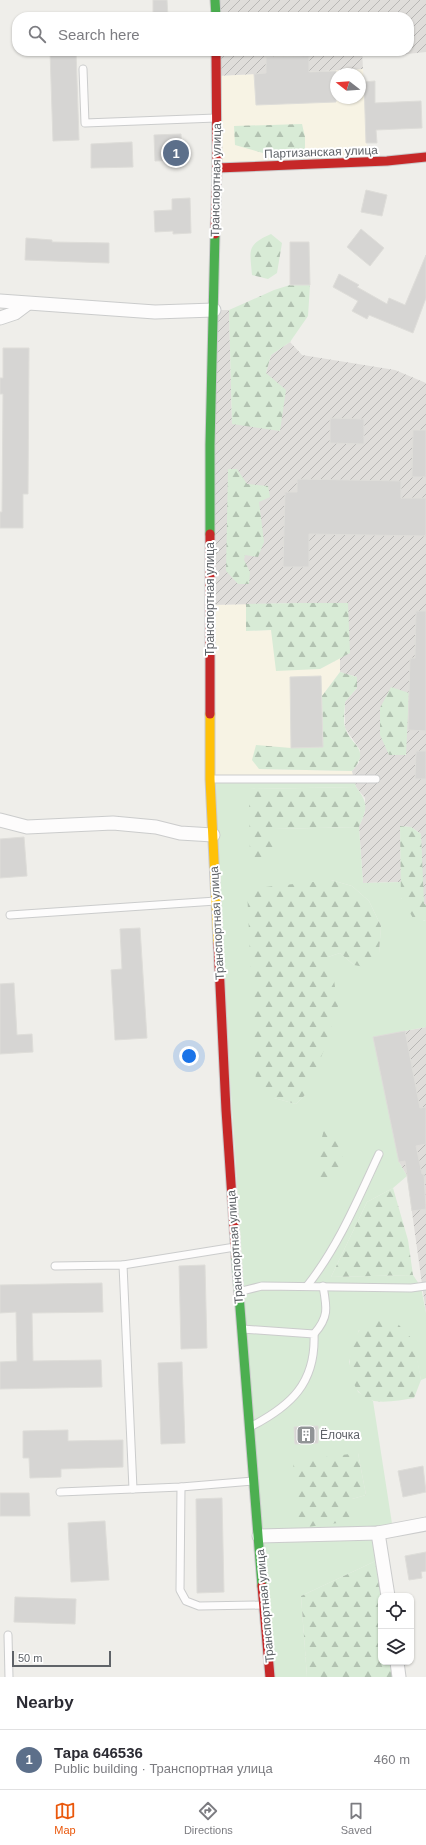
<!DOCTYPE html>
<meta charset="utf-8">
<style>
:root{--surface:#fff;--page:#f2f2f3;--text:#2b2b33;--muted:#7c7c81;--line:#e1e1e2;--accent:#ea580c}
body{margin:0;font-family:Arial,sans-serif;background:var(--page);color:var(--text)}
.controls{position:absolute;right:12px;bottom:12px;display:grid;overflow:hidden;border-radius:8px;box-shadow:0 1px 3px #0004}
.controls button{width:36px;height:36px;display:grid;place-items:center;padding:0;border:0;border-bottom:1px solid var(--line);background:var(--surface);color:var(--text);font:20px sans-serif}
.compass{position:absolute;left:330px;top:68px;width:36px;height:36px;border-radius:50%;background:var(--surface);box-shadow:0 1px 3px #0004;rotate:287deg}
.scale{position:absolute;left:12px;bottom:10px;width:99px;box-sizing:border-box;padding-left:4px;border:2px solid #5f6368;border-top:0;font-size:11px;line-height:14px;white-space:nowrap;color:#5f6368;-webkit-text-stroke:3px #fff;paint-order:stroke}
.you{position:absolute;left:189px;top:1056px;width:14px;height:14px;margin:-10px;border:3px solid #fff;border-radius:50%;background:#1a73e8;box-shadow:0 0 0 6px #1a73e833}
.badge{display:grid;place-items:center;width:26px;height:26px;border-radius:50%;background:var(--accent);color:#fff;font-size:13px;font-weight:700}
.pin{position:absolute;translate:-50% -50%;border:2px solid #fff;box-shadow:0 1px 4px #0006}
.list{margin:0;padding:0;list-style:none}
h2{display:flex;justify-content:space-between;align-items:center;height:52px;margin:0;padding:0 16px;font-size:17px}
h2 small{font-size:13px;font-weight:400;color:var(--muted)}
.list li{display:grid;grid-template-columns:26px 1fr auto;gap:12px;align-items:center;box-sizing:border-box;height:60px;padding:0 16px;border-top:1px solid var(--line)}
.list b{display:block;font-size:15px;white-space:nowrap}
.list p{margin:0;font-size:13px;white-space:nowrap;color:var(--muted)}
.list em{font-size:13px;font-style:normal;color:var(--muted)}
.icon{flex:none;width:22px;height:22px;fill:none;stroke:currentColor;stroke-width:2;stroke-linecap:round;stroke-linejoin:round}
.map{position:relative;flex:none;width:426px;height:1677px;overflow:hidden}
.search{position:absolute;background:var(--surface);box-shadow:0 1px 3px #0004;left:12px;right:12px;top:12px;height:44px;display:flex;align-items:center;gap:10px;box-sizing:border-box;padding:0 14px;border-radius:16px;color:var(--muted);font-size:15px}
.sheet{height:112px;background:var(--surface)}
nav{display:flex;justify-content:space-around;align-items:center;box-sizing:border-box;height:56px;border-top:1px solid var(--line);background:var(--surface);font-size:11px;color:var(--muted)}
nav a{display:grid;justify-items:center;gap:2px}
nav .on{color:var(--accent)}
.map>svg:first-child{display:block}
.commercial{fill:#f7f3e4;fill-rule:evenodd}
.industrial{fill:url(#industrial-furrows)}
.grass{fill:#d8ebd6;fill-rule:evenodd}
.forest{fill:url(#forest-firs)}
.building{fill:#d6d5d3;stroke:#deddd9}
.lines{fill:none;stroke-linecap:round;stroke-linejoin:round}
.lane-casing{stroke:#cbcccc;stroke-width:9}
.street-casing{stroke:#cbcccc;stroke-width:15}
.fast-casing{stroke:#cacacb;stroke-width:11}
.slow-casing{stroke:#cacacb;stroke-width:11}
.jam-casing{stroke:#cacacb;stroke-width:11}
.lane{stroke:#fdfcfc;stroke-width:7}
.street{stroke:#fdfcfc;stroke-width:13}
.fast{stroke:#4caf50;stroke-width:9}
.slow{stroke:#ffc107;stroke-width:9}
.jam{stroke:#c62828;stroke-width:9}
.labels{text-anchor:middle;stroke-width:4;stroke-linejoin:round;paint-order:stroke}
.street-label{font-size:12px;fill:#5f6368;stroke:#fff}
.poi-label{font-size:12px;fill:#5f6368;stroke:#fff;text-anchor:start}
</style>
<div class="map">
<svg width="426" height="1677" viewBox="0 0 426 1677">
<defs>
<pattern id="industrial-furrows" width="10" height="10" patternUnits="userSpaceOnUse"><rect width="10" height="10" fill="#dfddda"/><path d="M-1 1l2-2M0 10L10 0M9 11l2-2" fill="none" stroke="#b8b7b5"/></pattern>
<pattern id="forest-firs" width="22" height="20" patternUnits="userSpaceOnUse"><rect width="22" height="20" fill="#d8ebd6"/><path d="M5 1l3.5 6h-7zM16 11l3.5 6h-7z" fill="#b2c2b1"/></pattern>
</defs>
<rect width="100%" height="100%" fill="#efeeea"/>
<g class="commercial">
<path d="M363,69L368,162L217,168L216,76ZM336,74H360V98H336Z"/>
<polygon points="246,604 246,631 271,630 320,669 340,658 340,672 322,696 323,747 259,769 352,771 354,779 210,779 210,605"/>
</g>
<g class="industrial">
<polygon points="215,0 426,0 426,52 398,55 398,51 409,51 409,17 216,17"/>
<polygon points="216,51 362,51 363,69 216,76"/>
<polygon points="214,310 229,310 232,424 266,373 271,355 290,342 302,355 395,370 426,383 426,904 424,905 422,888 421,834 411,827 400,826 401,882 363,883 359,827 365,812 365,798 356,787 352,771 359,763 360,750 345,728 345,702 357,688 357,677 340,672 340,658 350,653 305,603 210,605"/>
<polygon points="426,1027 426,1313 407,1176 399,1162 373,1037"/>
</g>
<path class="grass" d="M210,779H354L356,787L249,789L274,829L359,827L363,883L401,882V898L424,921H426V1027L373,1037L399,1162L407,1176L393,1188L367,1202L331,1277L413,1275L421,1287L426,1313V1378L421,1380L413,1341L359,1330L349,1362L358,1392L373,1401L393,1530L378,1533L382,1558L301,1596L307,1677H270ZM331,880L352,886L369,901L381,926L379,953L354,965L340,953L328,957L305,1095L296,1104L274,1098ZM317,1426L318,1443L295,1444L294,1427ZM358,1453L366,1495L352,1499Z"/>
<g class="forest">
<polygon points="302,124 305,137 305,149 288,156 263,153 235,145 234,126"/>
<path d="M271,234L282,243L277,273L268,279L252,275C250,250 246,245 271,234Z"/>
<polygon points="290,285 310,285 308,316 290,342 271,355 266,373 286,390 280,431 232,424 229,310 274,290"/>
<polygon points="228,469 237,469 247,484 268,486 270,497 259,502 264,542 258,557 245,555 244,560 250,572 249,584 238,584 226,571"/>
<polygon points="305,603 348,603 350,653 320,669 276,671 271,630 246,631 246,604"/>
<path d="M340,672L357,677V688L345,702C345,709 343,720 345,727C350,746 372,748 352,771L259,769L252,760L256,745L291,748L323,747L322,696Z"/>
<polygon points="391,687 409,693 406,755 389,755 380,735 380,708"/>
<path d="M356,787C369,804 367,808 359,827L274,829V859L250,861L249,789Z"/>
<polygon points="400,826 411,827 421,834 424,904 426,904 426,921 413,918 401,898"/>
<polygon points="331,880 352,886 369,901 381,926 379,953 370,968 354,965 340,953 328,957 333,974 338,1006 324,1050 305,1095 296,1104 274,1098 256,1085 247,889"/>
<polygon points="337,1127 344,1142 341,1173 330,1186 316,1186 318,1154 324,1129"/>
<polygon points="393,1188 408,1240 413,1275 331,1277 367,1202"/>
<path d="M381,1316L397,1323L414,1341L421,1380L414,1398C401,1400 387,1403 374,1401C366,1399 358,1393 355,1386C343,1363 353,1338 367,1318Z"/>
<polygon points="358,1453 366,1495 352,1499 353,1521 299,1528 293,1461"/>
<polygon points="382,1558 388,1596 381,1596 381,1662 397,1662 399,1677 307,1677 301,1596"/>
</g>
<g class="building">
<polygon points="153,0 167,0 168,17 153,17"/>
<polygon points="50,51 76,51 79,140 53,141"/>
<polygon points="309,56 309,72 336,71 336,102 256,105 254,74 266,73 266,57"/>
<polygon points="375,81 375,103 421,101 422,128 376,130 377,143 366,143 364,82"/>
<polygon points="181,134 182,160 155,161 154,135"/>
<polygon points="132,142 133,167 91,168 91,144"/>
<polygon points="366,190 387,195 382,216 361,212"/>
<polygon points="190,198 191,233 173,234 173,231 155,232 154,211 172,210 172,199"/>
<polygon points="361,229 384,248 370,266 347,247"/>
<polygon points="26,238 52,240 52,242 109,243 109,263 25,260"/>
<polygon points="290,242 309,242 310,285 290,285"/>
<polygon points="426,255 426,298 413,333 369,315 367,319 352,311 358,301 333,287 339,274 359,285 357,287 387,304 389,298 405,305"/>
<polygon points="3,348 29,348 28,494 23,494 23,528 0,528 0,512 2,512 3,394 0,394 0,378 3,378"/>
<polygon points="330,418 364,419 364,444 330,443"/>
<polygon points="413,430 426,430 426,477 412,477"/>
<polygon points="297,479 401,481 401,498 426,498 426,536 309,534 309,567 283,567 285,492 297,492"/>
<polygon points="416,611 426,611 426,731 408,730 410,658 415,658"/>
<polygon points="321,676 323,747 291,748 290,677"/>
<polygon points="416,751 426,751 426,779 415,779"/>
<polygon points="24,837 27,876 0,878 0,839"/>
<polygon points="140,928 147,1038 115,1040 111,970 122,969 120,929"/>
<polygon points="14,983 17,1035 32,1034 33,1052 0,1054 0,984"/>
<polygon points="405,1031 420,1108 426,1107 426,1144 416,1146 422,1174 424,1174 426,1209 412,1211 405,1161 399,1162 373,1037"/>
<polygon points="205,1265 207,1348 181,1349 179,1266"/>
<polygon points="102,1283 103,1312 32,1313 33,1361 101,1360 102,1387 0,1389 0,1362 17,1361 16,1312 0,1313 0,1285"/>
<polygon points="182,1362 185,1443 161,1444 158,1363"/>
<polygon points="318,1426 318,1443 295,1444 294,1427"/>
<polygon points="68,1430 68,1441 123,1440 123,1467 61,1469 61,1477 30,1478 29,1458 23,1458 23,1431"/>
<polygon points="423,1466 426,1492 403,1497 398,1471"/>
<polygon points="0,1493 29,1493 30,1516 0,1516"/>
<polygon points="222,1498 224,1592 197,1593 196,1499"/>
<polygon points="105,1521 109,1580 71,1582 68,1523"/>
<polygon points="426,1552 426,1571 421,1572 422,1578 409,1580 405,1556"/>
<polygon points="15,1597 76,1599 75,1624 14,1622"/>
</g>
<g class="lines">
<g class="lane-casing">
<g id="lane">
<polyline points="83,69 85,123 216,118"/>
<polyline points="210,779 376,779"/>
<polyline points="10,915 216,901"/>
<polyline points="123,1265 235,1247"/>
<polyline points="55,1266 123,1265 133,1489"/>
<path d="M307,1286C338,1247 358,1199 379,1154"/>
<polyline points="238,1292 262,1286 411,1288 426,1286"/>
<path d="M242,1329L314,1334C316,1383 291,1406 250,1427"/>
<path d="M314,1334C329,1317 327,1308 323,1286"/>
<polyline points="181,1487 180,1590 186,1601 199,1606 262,1605"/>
<polyline points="60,1492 181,1487 253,1481"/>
<polyline points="8,1635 9,1677"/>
</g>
</g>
<g class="street-casing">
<g id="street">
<polyline points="0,301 155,312 214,310"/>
<polyline points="0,318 15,313 27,304"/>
<polyline points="0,820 27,827 113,823 156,827 180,833 213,835"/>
<polyline points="378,1533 388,1596"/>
<polyline points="259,1536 378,1533 426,1524"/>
<polyline points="397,1662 399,1677"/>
</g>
</g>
<g class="fast-casing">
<g id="fast">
<polyline points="215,0 216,17"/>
<polyline points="210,534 210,445 215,234"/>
<polyline points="236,1257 262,1586"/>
</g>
</g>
<g class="slow-casing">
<polyline id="slow" points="210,714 210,779 218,943"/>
</g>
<g class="jam-casing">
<g id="jam">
<polyline points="217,168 387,161 426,157"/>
<polyline points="215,234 217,168 216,51"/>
<polyline points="210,534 210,714"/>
<polyline points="218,943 226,1110 236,1257"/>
<polyline points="262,1586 270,1677"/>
</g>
</g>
<use href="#lane" class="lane"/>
<use href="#street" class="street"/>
<use href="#fast" class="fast"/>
<use href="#slow" class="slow"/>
<use href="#jam" class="jam"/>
</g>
<defs>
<g id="building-square" transform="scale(1)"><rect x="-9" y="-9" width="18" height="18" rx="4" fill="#919496" stroke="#fff"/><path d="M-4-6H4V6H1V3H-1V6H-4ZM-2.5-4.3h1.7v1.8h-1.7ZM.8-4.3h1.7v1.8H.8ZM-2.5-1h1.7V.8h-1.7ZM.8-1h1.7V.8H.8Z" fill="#fff"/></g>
</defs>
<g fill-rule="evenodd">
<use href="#building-square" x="306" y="1435"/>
</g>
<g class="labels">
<g class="street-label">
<text transform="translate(321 152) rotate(-2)" y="4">Партизанская улица</text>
<text transform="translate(216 180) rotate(-89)" y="4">Транспортная улица</text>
<text transform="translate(210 599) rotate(-90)" y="4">Транспортная улица</text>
<text transform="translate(217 923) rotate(-93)" y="4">Транспортная улица</text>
<text transform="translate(235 1247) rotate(-94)" y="4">Транспортная улица</text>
<text transform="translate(265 1606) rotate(-95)" y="4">Транспортная улица</text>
</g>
<g class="poi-label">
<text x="320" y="1439">Ёлочка</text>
</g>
</g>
</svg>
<div class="controls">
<button><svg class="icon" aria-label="locate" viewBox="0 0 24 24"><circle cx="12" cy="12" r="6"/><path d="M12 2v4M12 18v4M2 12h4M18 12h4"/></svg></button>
<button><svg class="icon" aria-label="layers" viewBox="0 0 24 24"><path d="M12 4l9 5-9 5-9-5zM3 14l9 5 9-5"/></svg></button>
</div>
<svg class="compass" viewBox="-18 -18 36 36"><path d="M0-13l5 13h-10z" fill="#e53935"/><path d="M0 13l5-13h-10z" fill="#7c7c81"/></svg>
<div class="scale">50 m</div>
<div class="you"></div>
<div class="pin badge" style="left:176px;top:153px;background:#5c6f8a">1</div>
<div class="search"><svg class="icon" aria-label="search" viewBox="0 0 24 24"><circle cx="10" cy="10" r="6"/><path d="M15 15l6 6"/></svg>Search here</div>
</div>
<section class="sheet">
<h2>Nearby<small></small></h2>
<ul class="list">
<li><span class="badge" style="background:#5c6f8a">1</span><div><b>Тара 646536</b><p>Public building · Транспортная улица</p></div><em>460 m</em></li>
</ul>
</section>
<nav>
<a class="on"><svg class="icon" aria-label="map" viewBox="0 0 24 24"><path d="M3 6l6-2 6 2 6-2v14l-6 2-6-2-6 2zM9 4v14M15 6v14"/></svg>Map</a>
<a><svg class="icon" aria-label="directions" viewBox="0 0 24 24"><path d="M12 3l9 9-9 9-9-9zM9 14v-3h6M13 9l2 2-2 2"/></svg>Directions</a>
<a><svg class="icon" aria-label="saved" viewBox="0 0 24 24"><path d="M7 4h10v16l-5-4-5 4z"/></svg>Saved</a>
</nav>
